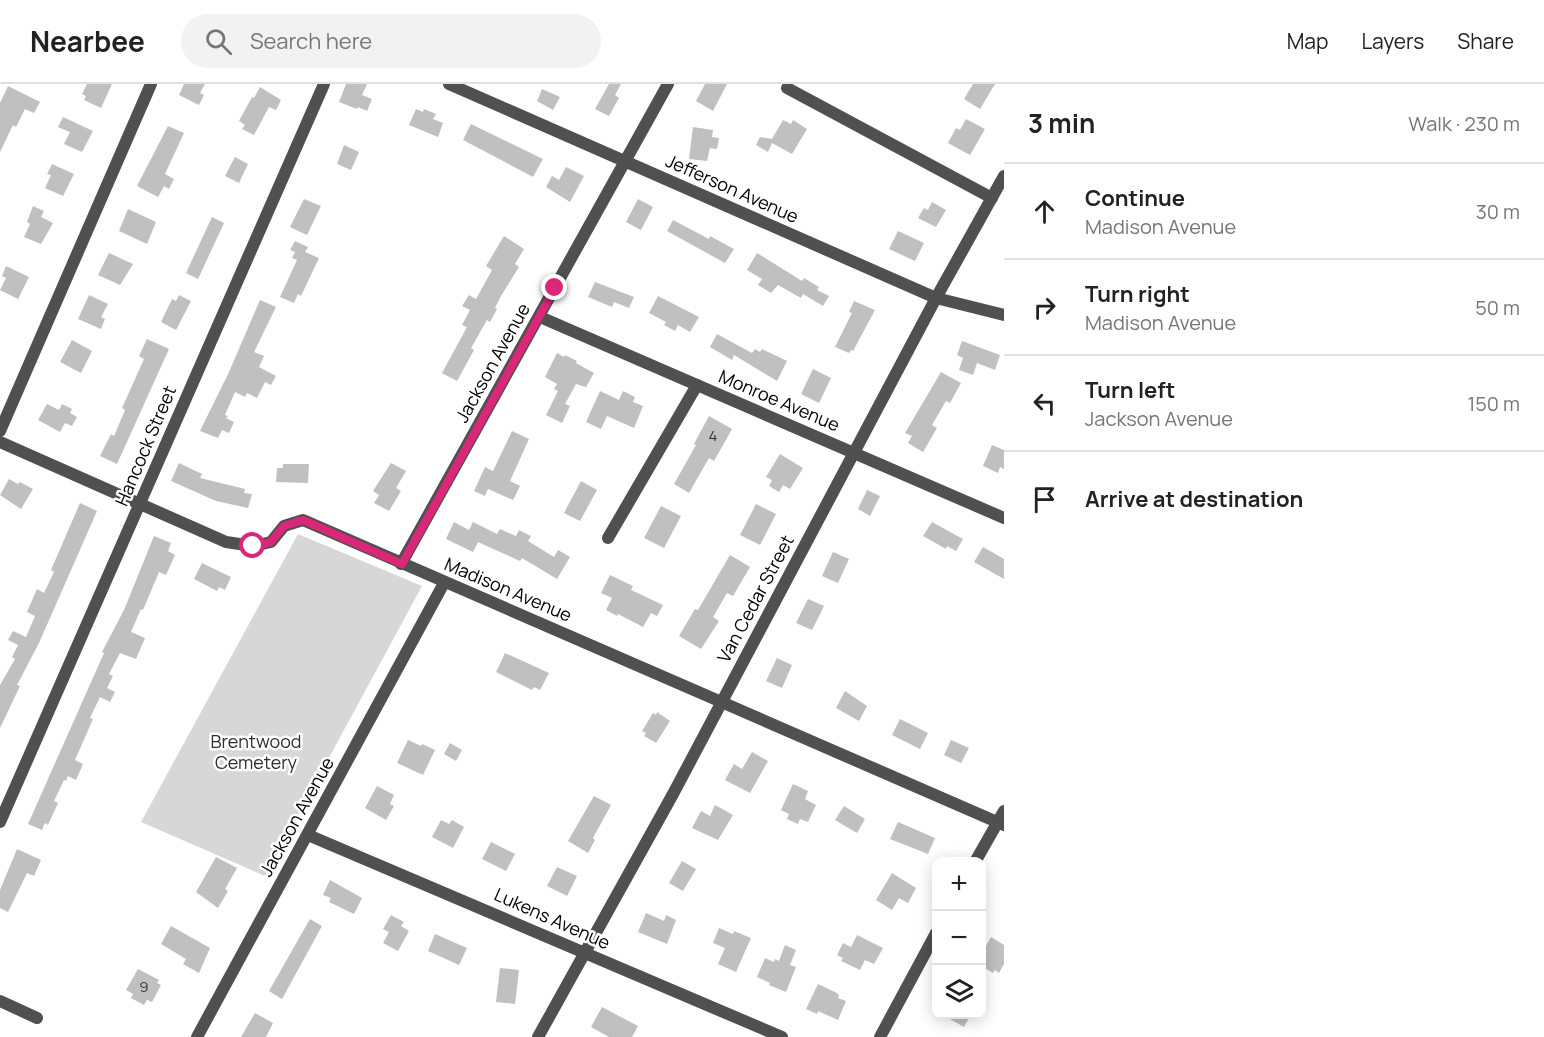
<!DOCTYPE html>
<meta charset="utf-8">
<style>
:root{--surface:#fff;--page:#f2f2f2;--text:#222;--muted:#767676;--line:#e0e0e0}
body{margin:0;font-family:Manrope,sans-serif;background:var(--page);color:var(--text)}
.controls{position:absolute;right:18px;bottom:18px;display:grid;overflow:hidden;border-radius:12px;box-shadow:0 3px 15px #0003}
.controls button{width:54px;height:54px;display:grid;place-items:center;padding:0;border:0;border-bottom:2px solid var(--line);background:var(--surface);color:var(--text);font:30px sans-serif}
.stop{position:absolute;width:18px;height:18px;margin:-14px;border:4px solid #db2777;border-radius:50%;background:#fff}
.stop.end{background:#db2777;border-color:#fff;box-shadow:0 2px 6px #0008}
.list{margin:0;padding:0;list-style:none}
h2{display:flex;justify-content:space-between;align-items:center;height:78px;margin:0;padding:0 24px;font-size:26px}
h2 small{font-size:20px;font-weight:400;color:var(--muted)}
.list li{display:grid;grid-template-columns:39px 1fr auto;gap:18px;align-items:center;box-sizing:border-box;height:96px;padding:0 24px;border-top:2px solid var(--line)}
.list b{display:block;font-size:22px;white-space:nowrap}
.list p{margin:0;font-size:20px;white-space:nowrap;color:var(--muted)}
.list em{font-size:20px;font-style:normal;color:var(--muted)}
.icon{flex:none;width:33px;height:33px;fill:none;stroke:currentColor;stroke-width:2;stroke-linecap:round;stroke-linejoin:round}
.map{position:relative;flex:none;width:1004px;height:953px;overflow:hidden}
header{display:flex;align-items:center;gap:36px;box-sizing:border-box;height:84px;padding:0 30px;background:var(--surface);border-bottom:2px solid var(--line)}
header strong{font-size:28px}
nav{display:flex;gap:33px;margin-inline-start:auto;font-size:21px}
.search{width:420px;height:54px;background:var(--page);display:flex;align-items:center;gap:15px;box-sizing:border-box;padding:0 21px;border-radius:33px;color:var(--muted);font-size:22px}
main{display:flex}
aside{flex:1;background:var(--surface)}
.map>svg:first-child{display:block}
.green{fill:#d7d7d7}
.building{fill:#c0c0c0}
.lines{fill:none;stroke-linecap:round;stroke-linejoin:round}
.street{stroke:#505050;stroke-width:12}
.route{stroke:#db2777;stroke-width:8}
.labels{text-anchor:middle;stroke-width:5;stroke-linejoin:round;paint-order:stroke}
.number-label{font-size:15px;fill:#303030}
.street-label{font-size:18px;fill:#000;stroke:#fff}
.park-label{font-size:18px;fill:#2e2e2e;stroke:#fff}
</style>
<header>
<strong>Nearbee</strong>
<div class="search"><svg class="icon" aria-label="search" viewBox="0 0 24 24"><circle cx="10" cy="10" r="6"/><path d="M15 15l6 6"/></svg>Search here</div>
<nav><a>Map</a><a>Layers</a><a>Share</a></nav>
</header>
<main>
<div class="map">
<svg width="1004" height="953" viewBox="0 0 1004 953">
<rect width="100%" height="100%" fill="#fff"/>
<polygon class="green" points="298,450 422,502 265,792 141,738"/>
<g class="building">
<polygon points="87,0 112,0 101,24 84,16 86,12 82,10"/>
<polygon points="184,0 205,0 200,9 204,11 199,21 179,11"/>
<polygon points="346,0 367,0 362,11 372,15 367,27 358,23 357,25 339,18"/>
<polygon points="609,0 621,0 615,11 619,14 609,32 595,25"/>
<polygon points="705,0 727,0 713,27 696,17"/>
<polygon points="973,0 995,0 980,25 964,15"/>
<polygon points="8,2 40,18 34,29 25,25 16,43 13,41 0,68 0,19"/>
<polygon points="260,3 281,16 276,26 269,23 254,51 242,45 245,41 239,37 252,13 254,14"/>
<polygon points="542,5 560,13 553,26 537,17"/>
<polygon points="416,25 423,28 424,25 436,30 433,35 443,39 438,53 409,41"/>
<polygon points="63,33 93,47 82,68 64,60 70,48 58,43"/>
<polygon points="966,35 985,45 970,71 948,59 956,44 960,46"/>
<polygon points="783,36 791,40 793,36 807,45 792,70 772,59 768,68 756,61 760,53 772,55"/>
<polygon points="471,40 543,75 533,93 463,56"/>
<polygon points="168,42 184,49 165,90 174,95 169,105 164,102 158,113 137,102"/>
<polygon points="693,43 713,46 712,53 719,54 717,65 710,64 707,77 689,75"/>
<polygon points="344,61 359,68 351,86 337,80"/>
<polygon points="235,73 248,80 239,99 225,92"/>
<polygon points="52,80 74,90 63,112 45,104 51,91 47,90"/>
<polygon points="566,83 584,92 570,118 546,103 552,92 559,96"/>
<polygon points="304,115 321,122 307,151 290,143"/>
<polygon points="638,115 653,123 641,146 626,138"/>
<polygon points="932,118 946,126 936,143 918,134 924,124 928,126"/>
<polygon points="33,122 44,127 41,133 53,139 41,160 24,153 30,140 27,138"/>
<polygon points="128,125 156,138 147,160 119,147"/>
<polygon points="212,133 224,139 198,195 186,189"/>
<polygon points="673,136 709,155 710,152 734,165 725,179 667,147"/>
<polygon points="898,147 924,159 915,177 889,165"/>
<polygon points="504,152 524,165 515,180 519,183 501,212 495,224 497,225 490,238 487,236 471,264 474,266 457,297 442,289 467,243 462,241 470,226 462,222 469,211 476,215 492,186 486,182"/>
<polygon points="295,157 308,163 305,168 319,174 301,212 298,210 294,219 280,213 297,176 292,174 295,168 290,166"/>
<polygon points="109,169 133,180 120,201 98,191"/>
<polygon points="757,169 802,197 804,194 819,203 817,206 829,212 823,222 803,210 801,214 778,201 771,209 758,201 762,195 747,186"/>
<polygon points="6,182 29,193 18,215 0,206 6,194 2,192"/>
<polygon points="595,198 634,213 629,224 614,218 612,223 588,213"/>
<polygon points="89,211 108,220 101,233 105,235 101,245 78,235"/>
<polygon points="179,211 191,217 176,246 161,238 172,215 176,217"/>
<polygon points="658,212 699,233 690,248 678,241 675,247 664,241 666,238 649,229"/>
<polygon points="260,216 276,223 254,268 264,272 259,283 276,292 271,301 265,298 257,314 247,309 245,313 235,308 225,331 228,332 226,334 234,338 229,349 222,346 218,354 200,347 229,288"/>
<polygon points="854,217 875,226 853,267 851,266 849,269 835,263 852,229 849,228"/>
<polygon points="717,250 752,269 755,265 760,268 762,265 787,277 777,297 734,271 732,276 710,263"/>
<polygon points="147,255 169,265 117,380 100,372 111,350 114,352 125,326 122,324 144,275 139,272"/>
<polygon points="72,256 92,267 81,289 60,278"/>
<polygon points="962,257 1000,271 995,286 977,279 973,291 959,286 963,274 957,271"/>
<polygon points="557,269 564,273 565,271 577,277 576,279 594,289 586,303 576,300 565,320 570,322 562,339 546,331 558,307 554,305 557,300 545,293"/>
<polygon points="813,285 831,294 819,319 801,310"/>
<polygon points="941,288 961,299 950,319 946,317 932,341 937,344 923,368 908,359 912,352 905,349"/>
<polygon points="600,307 619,316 623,307 635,313 633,318 643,322 634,344 607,332 601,345 586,338"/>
<polygon points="47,320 59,326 62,320 72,325 70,329 77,333 72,342 65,339 60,348 38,336"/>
<polygon points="709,332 732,345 714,377 709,374 689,409 674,400 696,361 694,360"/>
<polygon points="512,347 529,355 510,397 520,402 513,416 488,405 485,412 474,407 485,383 493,387"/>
<polygon points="992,361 1004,366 1004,385 1000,383 998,389 983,382"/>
<polygon points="780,370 803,384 790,405 783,401 779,408 769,402 772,396 766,393"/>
<polygon points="179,379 202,390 200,394 245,405 244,409 252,410 248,424 216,417 171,397"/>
<polygon points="391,379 406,387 396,404 401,407 389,427 374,419 379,411 373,407"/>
<polygon points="283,380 309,380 308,399 276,398 277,384 283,384"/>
<polygon points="9,395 18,400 20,398 33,405 21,425 0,411"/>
<polygon points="581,397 597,406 580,437 564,429"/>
<polygon points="867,406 880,412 870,432 858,425"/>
<polygon points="80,419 97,427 39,559 17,601 20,602 0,644 0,601 15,575 12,573 18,561 8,556 13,547 26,553 35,532 27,528 37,505 44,509 54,488 51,486"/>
<polygon points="756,420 776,430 760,461 740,451"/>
<polygon points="661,422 681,432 664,464 644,454"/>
<polygon points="454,438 469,446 473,438 497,450 500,445 516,452 519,446 531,452 528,457 554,473 558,466 570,473 557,495 522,474 520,477 478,458 473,468 446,455"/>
<polygon points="932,438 963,455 956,467 947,462 946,465 923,452"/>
<polygon points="154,452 171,459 168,467 175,471 166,491 159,488 143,526 141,525 131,548 145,554 136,575 120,569 109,590 113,592 107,604 115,608 110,618 100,613 90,634 93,635 75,676 83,680 76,696 68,692 66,697 64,696 54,717 58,719 48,741 45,739 42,746 28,740 104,569 102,568 124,526"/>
<polygon points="983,463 1004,475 1004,495 974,478"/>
<polygon points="833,468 849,475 838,499 822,492"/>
<polygon points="730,471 750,483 733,512 727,509 713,533 719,537 701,565 679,552 695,525 698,526"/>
<polygon points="202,479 231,493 225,506 219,503 217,507 194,495"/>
<polygon points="610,491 633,502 631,506 663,521 657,532 651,529 643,543 618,530 617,532 606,526 612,514 601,509"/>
<polygon points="808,515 824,522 812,546 796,539"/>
<polygon points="505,569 549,589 540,606 534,603 532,606 496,588"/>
<polygon points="777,574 792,581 782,604 766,597"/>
<polygon points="845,607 867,622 859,637 836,624"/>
<polygon points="657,628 670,637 656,659 644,652 646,649 642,647 653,629 656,631"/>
<polygon points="900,635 928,649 920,665 892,651"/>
<polygon points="408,656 421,662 422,660 435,666 423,691 397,679"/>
<polygon points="951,656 969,664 961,679 944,671"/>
<polygon points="450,659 462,666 456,677 444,670"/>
<polygon points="752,668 768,677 750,709 725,696 734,680 742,685"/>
<polygon points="793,700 808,707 805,715 816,721 808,738 800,735 798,740 787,735 789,730 781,726"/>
<polygon points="377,702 394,711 390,720 394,722 386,736 365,724"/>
<polygon points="594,712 611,721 593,754 595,756 588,769 568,757"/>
<polygon points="715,721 733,731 718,756 692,744 701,727 710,732"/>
<polygon points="844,722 865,735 857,749 835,736"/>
<polygon points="441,736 449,740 452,736 464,743 453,764 432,753"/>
<polygon points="898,738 935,754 928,770 890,755"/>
<polygon points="491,758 515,770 506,787 482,775"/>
<polygon points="17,765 41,776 34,792 27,789 8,828 0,824 0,806"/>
<polygon points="216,773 237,784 225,805 228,807 218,824 196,808"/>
<polygon points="682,777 696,785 683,807 669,799"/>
<polygon points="557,783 577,792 567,812 547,802"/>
<polygon points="892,789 916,804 908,819 899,814 892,826 876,816"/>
<polygon points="330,796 362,814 354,830 329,818 331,814 323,811"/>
<polygon points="646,829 664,837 666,831 676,836 667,860 638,848"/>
<polygon points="391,831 404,838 401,842 409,847 398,867 383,859 389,848 383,845"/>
<polygon points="310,835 322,842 282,915 269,907"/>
<polygon points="171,842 210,864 199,889 183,880 186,875 161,860"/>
<polygon points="719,844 733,850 734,847 751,854 736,888 718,880 725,864 713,859"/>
<polygon points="435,850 467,864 459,881 428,867"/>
<polygon points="857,851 883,864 874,880 865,876 860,886 841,877 843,874 837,871 843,859 851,863"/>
<polygon points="991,853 1004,861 1004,880 999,889 995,886 993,889 981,882 981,862 985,864"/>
<polygon points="785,861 796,866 790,881 796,883 786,908 769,901 770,899 757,893 765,874 774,878 775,875 779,877"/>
<polygon points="500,884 519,886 515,920 496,918"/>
<polygon points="138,885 159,896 157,899 161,901 152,918 147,916 144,921 131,914 133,910 126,906"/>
<polygon points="818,900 837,909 839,911 838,914 846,917 838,936 818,927 817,930 806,925"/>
<polygon points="602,923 638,942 632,953 609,953 591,943"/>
<polygon points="255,929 273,939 266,953 241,953"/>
<polygon points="941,930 971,930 964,943"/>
</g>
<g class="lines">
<g class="street">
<polyline points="449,0 936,214 1004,231"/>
<polyline points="787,4 992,114"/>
<polyline points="540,233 1004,434"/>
<polyline points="0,347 151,0"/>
<polyline points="0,358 226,458 253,462 271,458 284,442 303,436 1004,741"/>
<polyline points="608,454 697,301"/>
<polyline points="401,480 668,0"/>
<polyline points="0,738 324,0"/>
<polyline points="308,751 782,953"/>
<polyline points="975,778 1004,727"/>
<polyline points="0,917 37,934"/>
<polyline points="197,953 444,499"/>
<polyline points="538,953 673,710 936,214 1004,92"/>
<polyline points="880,953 936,849"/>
</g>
</g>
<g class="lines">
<polyline class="route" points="253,462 271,458 284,442 303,436 402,480 555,204"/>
</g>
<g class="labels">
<g class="number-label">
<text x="713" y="357">4</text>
<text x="144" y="908">9</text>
</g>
<g class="street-label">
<text transform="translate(732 105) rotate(24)" y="6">Jefferson Avenue</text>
<text transform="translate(493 279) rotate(-61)" y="6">Jackson Avenue</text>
<text transform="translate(779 317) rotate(23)" y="6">Monroe Avenue</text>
<text transform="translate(146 362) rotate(-67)" y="6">Hancock Street</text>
<text transform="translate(508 506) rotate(23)" y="6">Madison Avenue</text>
<text transform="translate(756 515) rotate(-62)" y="6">Van Cedar Street</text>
<text transform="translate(297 733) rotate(-61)" y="6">Jackson Avenue</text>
<text transform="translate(552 835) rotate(24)" y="6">Lukens Avenue</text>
</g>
<g class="park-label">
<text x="256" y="664">Brentwood<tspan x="256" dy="21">Cemetery</tspan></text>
</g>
</g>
</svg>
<div class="controls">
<button>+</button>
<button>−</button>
<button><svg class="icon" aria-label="layers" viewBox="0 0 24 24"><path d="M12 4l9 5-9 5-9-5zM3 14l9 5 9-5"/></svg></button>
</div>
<div class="stop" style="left:253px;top:462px"></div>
<div class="stop end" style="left:555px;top:204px"></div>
</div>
<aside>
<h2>3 min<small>Walk · 230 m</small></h2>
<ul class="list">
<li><svg class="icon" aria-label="ahead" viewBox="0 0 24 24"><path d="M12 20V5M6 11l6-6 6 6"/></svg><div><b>Continue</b><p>Madison Avenue</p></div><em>30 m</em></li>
<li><svg class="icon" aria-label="right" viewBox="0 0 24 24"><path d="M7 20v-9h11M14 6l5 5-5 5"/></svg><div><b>Turn right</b><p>Madison Avenue</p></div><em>50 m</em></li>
<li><svg class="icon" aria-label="left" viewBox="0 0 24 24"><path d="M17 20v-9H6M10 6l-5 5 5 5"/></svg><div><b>Turn left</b><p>Jackson Avenue</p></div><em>150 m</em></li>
<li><svg class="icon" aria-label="arrive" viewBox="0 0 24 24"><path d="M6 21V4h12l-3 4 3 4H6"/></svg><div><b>Arrive at destination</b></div></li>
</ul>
</aside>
</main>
